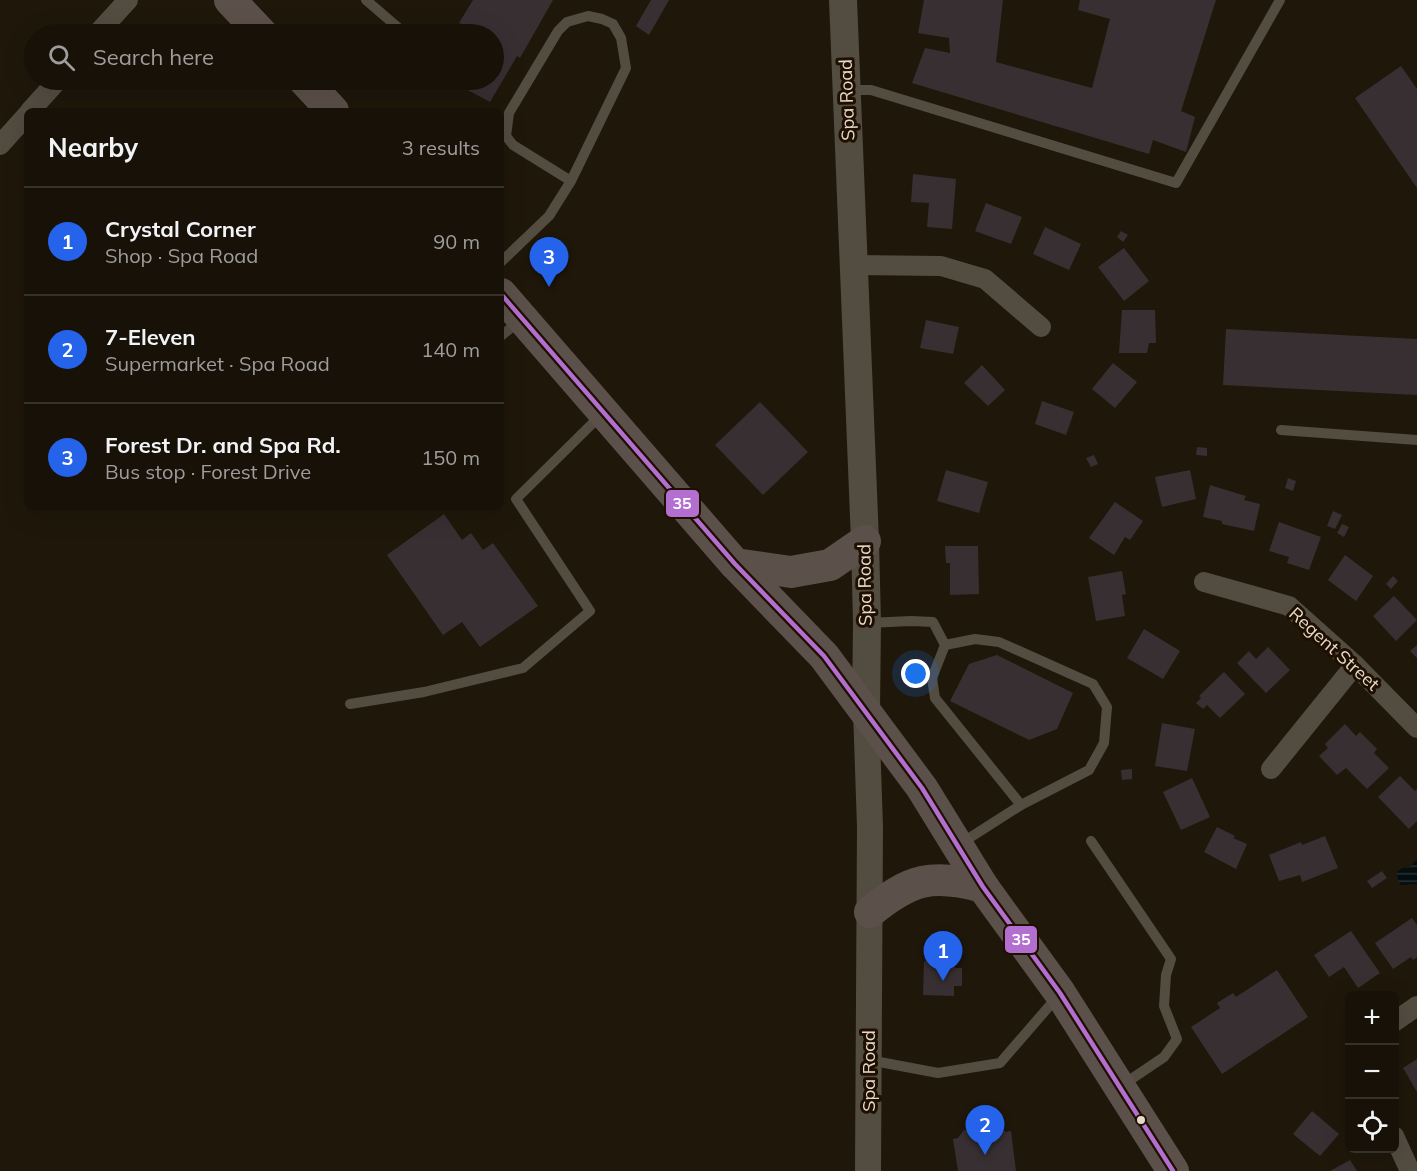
<!DOCTYPE html>
<meta charset="utf-8">
<style>
:root{--surface:#171108;--page:#241f16;--text:#f1f3f6;--muted:#9e9d9c;--line:#363129;--accent:#2563eb}
body{margin:0;font-family:Mulish,sans-serif;background:var(--page);color:var(--text)}
.controls{position:absolute;right:18px;bottom:18px;display:grid;overflow:hidden;border-radius:9px;box-shadow:0 6px 24px #0002}
.controls button{width:54px;height:54px;display:grid;place-items:center;padding:0;border:0;border-bottom:2px solid var(--line);background:var(--surface);color:var(--text);font:30px sans-serif}
.you{position:absolute;left:916px;top:674px;width:21px;height:21px;margin:-15px;border:4px solid #fff;border-radius:50%;background:#1a73e8;box-shadow:0 0 0 9px #1a73e833}
.badge{display:grid;place-items:center;width:39px;height:39px;border-radius:50%;background:var(--accent);color:#fff;font-size:20px;font-weight:700}
.pin{position:absolute;translate:-50% -50px;filter:drop-shadow(0 2px 3px #0008)}
.pin::after{content:'';position:absolute;top:32px;width:21px;height:18px;background:inherit;clip-path:polygon(0 0,100% 0,50% 100%)}
.list{margin:0;padding:0;list-style:none}
h2{display:flex;justify-content:space-between;align-items:center;height:78px;margin:0;padding:0 24px;font-size:26px}
h2 small{font-size:20px;font-weight:400;color:var(--muted)}
.list li{display:grid;grid-template-columns:39px 1fr auto;gap:18px;align-items:center;box-sizing:border-box;height:108px;padding:0 24px;border-top:2px solid var(--line)}
.list b{display:block;font-size:22px;white-space:nowrap}
.list p{margin:0;font-size:20px;white-space:nowrap;color:var(--muted)}
.list em{font-size:20px;font-style:normal;color:var(--muted)}
.icon{flex:none;width:33px;height:33px;fill:none;stroke:currentColor;stroke-width:2;stroke-linecap:round;stroke-linejoin:round}
.map{position:relative;flex:none;width:1417px;height:1171px;overflow:hidden}
.search{position:absolute;background:var(--surface);box-shadow:0 6px 24px #0002;left:24px;top:24px;width:480px;height:66px;display:flex;align-items:center;gap:15px;box-sizing:border-box;padding:0 21px;border-radius:33px;color:var(--muted);font-size:22px}
.panel{position:absolute;background:var(--surface);box-shadow:0 6px 24px #0002;left:24px;top:108px;width:480px;height:402px;border-radius:9px}
.map>svg:first-child{display:block}
.water{fill:url(#water-rules)}
.building{fill:#382f32}
.lines{fill:none;stroke-linecap:round;stroke-linejoin:round}
.service{stroke:#534c41;stroke-width:10}
.minor{stroke:#534c41;stroke-width:20}
.tertiary{stroke:#534c41;stroke-width:26}
.secondary{stroke:#534c41;stroke-width:28}
.primary{stroke:#5c514a;stroke-width:32}
.bus-1-casing{stroke:#1e0f00;stroke-width:9}
.bus-1{stroke:#b36fd0;stroke-width:4.5}
.bus-dot{fill:#e5dacc;stroke:#1e0f00;stroke-width:2}
.labels{text-anchor:middle;stroke-width:6;stroke-linejoin:round;paint-order:stroke}
.street-label{font-size:18px;fill:#e5dacc;stroke:#1e0f00}
.line-badge{stroke:#1e0f00;stroke-width:2}
.badge-label{font-size:16px;text-anchor:middle;font-weight:bold;fill:#fff}
</style>
<div class="map">
<svg width="1417" height="1171" viewBox="0 0 1417 1171">
<defs>
<pattern id="water-rules" width="6" height="5" patternUnits="userSpaceOnUse" patternTransform="scale(1.5)"><rect width="6" height="5" fill="#030e10"/><path d="M0 2.5h6" fill="none" stroke="#283032"/></pattern>
</defs>
<rect width="100%" height="100%" fill="#1f170a"/>
<polygon class="water" points="1415,861 1417,861 1417,884 1401,885 1398,880 1397,872 1402,868 1409,868"/>
<g class="building">
<polygon points="473,0 553,0 520,58 517,56 490,102 449,80 494,80 494,34 458,34 464,25 459,23"/>
<polygon points="651,0 669,0 649,35 636,26"/>
<polygon points="924,0 1003,0 996,62 1092,88 1110,19 1078,10 1080,0 1216,0 1181,111 1195,117 1186,152 1153,140 1149,154 912,83 925,48 950,53 949,38 918,33"/>
<polygon points="1401,66 1417,89 1417,188 1355,98"/>
<polygon points="913,174 956,179 952,229 927,227 929,203 911,202"/>
<polygon points="986,203 1022,217 1011,244 975,231"/>
<polygon points="1045,227 1081,244 1069,270 1033,254"/>
<polygon points="1121,231 1128,235 1123,242 1117,237"/>
<polygon points="1124,248 1149,281 1124,301 1098,267"/>
<polygon points="1122,310 1155,310 1156,343 1149,343 1147,353 1119,353"/>
<polygon points="926,320 959,327 953,354 920,348"/>
<polygon points="1226,329 1417,339 1417,395 1223,385"/>
<polygon points="1113,363 1137,382 1115,408 1092,389"/>
<polygon points="982,365 1005,390 988,406 964,383"/>
<polygon points="1042,401 1074,412 1066,435 1035,424"/>
<polygon points="760,402 808,452 763,495 715,445"/>
<polygon points="1197,447 1207,448 1207,456 1196,455"/>
<polygon points="1094,455 1098,464 1091,467 1086,458"/>
<polygon points="946,470 988,482 979,513 937,501"/>
<polygon points="1190,470 1196,499 1162,507 1155,477"/>
<polygon points="1288,478 1296,481 1293,491 1285,488"/>
<polygon points="1210,485 1246,496 1244,500 1260,504 1254,531 1222,524 1222,521 1203,517"/>
<polygon points="1115,502 1143,521 1130,540 1125,537 1114,555 1089,538"/>
<polygon points="1333,511 1342,515 1335,529 1327,526"/>
<polygon points="444,514 462,540 471,533 483,550 493,543 538,606 480,647 462,622 443,635 387,555"/>
<polygon points="1279,522 1321,537 1309,570 1287,563 1289,557 1269,551"/>
<polygon points="1342,524 1349,527 1344,537 1337,533"/>
<polygon points="945,546 978,546 979,594 950,595 950,563 946,563"/>
<polygon points="1345,555 1373,576 1356,601 1328,580"/>
<polygon points="1122,571 1126,594 1122,595 1125,616 1096,621 1088,577"/>
<polygon points="1393,576 1398,581 1391,589 1386,584"/>
<polygon points="1394,596 1417,620 1396,641 1373,616"/>
<polygon points="1144,629 1180,651 1163,679 1127,658"/>
<polygon points="1417,645 1417,658 1410,651"/>
<polygon points="1268,647 1290,670 1266,693 1237,663 1249,651 1256,659"/>
<polygon points="997,655 1073,693 1057,729 1029,740 950,701 969,664"/>
<polygon points="1224,672 1245,694 1220,718 1207,705 1203,709 1196,703 1201,698 1199,696"/>
<polygon points="1162,723 1195,729 1187,771 1155,766"/>
<polygon points="1345,724 1356,736 1360,732 1377,749 1374,753 1389,768 1367,789 1346,768 1337,775 1319,756 1328,748 1325,744"/>
<polygon points="1132,769 1132,779 1122,780 1121,770"/>
<polygon points="1400,776 1415,791 1417,789 1417,821 1409,829 1378,797"/>
<polygon points="1192,778 1210,817 1181,830 1163,792"/>
<polygon points="1217,827 1235,836 1233,838 1247,844 1236,869 1204,852"/>
<polygon points="1325,836 1338,868 1302,882 1300,875 1279,881 1269,855 1301,842 1302,845"/>
<polygon points="1382,871 1387,878 1372,888 1367,881"/>
<polygon points="1412,918 1417,925 1417,957 1413,960 1411,957 1393,969 1375,943"/>
<polygon points="1351,931 1380,973 1358,988 1344,967 1329,977 1314,955"/>
<polygon points="924,961 955,962 955,968 962,968 962,986 954,986 954,996 923,995"/>
<polygon points="1277,970 1308,1017 1222,1074 1191,1027 1220,1008 1217,1003 1233,993 1236,997"/>
<polygon points="1417,1059 1417,1092 1403,1068"/>
<polygon points="1312,1111 1339,1134 1320,1156 1293,1134"/>
<polygon points="999,1126 1006,1132 1011,1131 1016,1171 958,1171 953,1139 958,1138 964,1130"/>
<polygon points="1350,1160 1357,1171 1330,1171"/>
</g>
<g class="lines">
<g class="service">
<polyline points="366,0 402,31"/>
<polyline points="848,90 871,90 1176,183 1280,0"/>
<polyline points="501,262 549,216 571,181 626,68 621,38 613,24 602,19 588,16 567,22 558,31 509,113 506,136 513,145 571,181"/>
<polyline points="501,336 519,321"/>
<polyline points="1281,430 1417,440"/>
<polyline points="868,623 911,621 933,622 945,645 932,678 935,698 1021,805 1089,770 1104,743 1107,707 1093,684 999,642 975,639 945,645"/>
<polyline points="350,704 424,692 523,668 590,611 516,499 601,415"/>
<polyline points="1091,841 1171,959 1166,975 1164,1006 1177,1039 1164,1057 1121,1086"/>
<polyline points="960,844 1021,805"/>
<polyline points="869,1060 938,1073 1000,1063 1058,996"/>
</g>
<g class="minor">
<polyline points="97,34 128,0"/>
<polyline points="30,111 58,80"/>
<polyline points="0,145 27,115"/>
<polyline points="854,265 941,266 985,279 1041,327"/>
<polyline points="1204,582 1289,606 1355,665 1417,728"/>
<polyline points="1271,769 1355,665"/>
<polyline points="1394,1022 1417,1006"/>
<polyline points="1394,1136 1410,1171"/>
</g>
<polyline class="tertiary" points="866,710 870,827 868,1171"/>
<polyline class="secondary" points="843,0 865,541 867,623 866,710"/>
<g class="primary">
<polyline points="230,0 262,34"/>
<polyline points="304,80 333,111"/>
<polyline points="501,294 735,564 824,656 922,788 983,887 1060,993 1173,1171"/>
<polyline points="735,564 791,572 830,565 865,541"/>
<path d="M870,912C910,879 932,873 983,887"/>
</g>
<g class="bus-1-casing">
<polyline id="bus-1" points="501,294 735,564 824,656 922,788 983,887 1060,993 1173,1171"/>
</g>
<use href="#bus-1" class="bus-1"/>
</g>
<circle class="bus-dot" cx="1141" cy="1120" r="5"/>
<g class="labels">
<g class="street-label">
<text transform="translate(847 100) rotate(-92)" y="6">Spa Road</text>
<text transform="translate(865 585) rotate(-91)" y="6">Spa Road</text>
<text transform="translate(1334 649) rotate(42)" y="6">Regent Street</text>
<text transform="translate(869 1071) rotate(-90)" y="6">Spa Road</text>
</g>
</g>
<g class="line-badge">
<rect x="665" y="489" width="35" height="29" rx="6" fill="#b36fd0"/>
<rect x="1004" y="925" width="34" height="29" rx="6" fill="#b36fd0"/>
</g>
<g class="badge-label">
<text x="682" y="509">35</text>
<text x="1021" y="945">35</text>
</g>
</svg>
<div class="controls">
<button>+</button>
<button>−</button>
<button><svg class="icon" aria-label="locate" viewBox="0 0 24 24"><circle cx="12" cy="12" r="6"/><path d="M12 2v4M12 18v4M2 12h4M18 12h4"/></svg></button>
</div>
<div class="you"></div>
<div class="pin badge" style="left:943px;top:981px">1</div>
<div class="pin badge" style="left:985px;top:1155px">2</div>
<div class="pin badge" style="left:549px;top:287px">3</div>
<div class="search"><svg class="icon" aria-label="search" viewBox="0 0 24 24"><circle cx="10" cy="10" r="6"/><path d="M15 15l6 6"/></svg>Search here</div>
<section class="panel">
<h2>Nearby<small>3 results</small></h2>
<ul class="list">
<li><span class="badge">1</span><div><b>Crystal Corner</b><p>Shop · Spa Road</p></div><em>90 m</em></li>
<li><span class="badge">2</span><div><b>7-Eleven</b><p>Supermarket · Spa Road</p></div><em>140 m</em></li>
<li><span class="badge">3</span><div><b>Forest Dr. and Spa Rd.</b><p>Bus stop · Forest Drive</p></div><em>150 m</em></li>
</ul>
</section>
</div>
